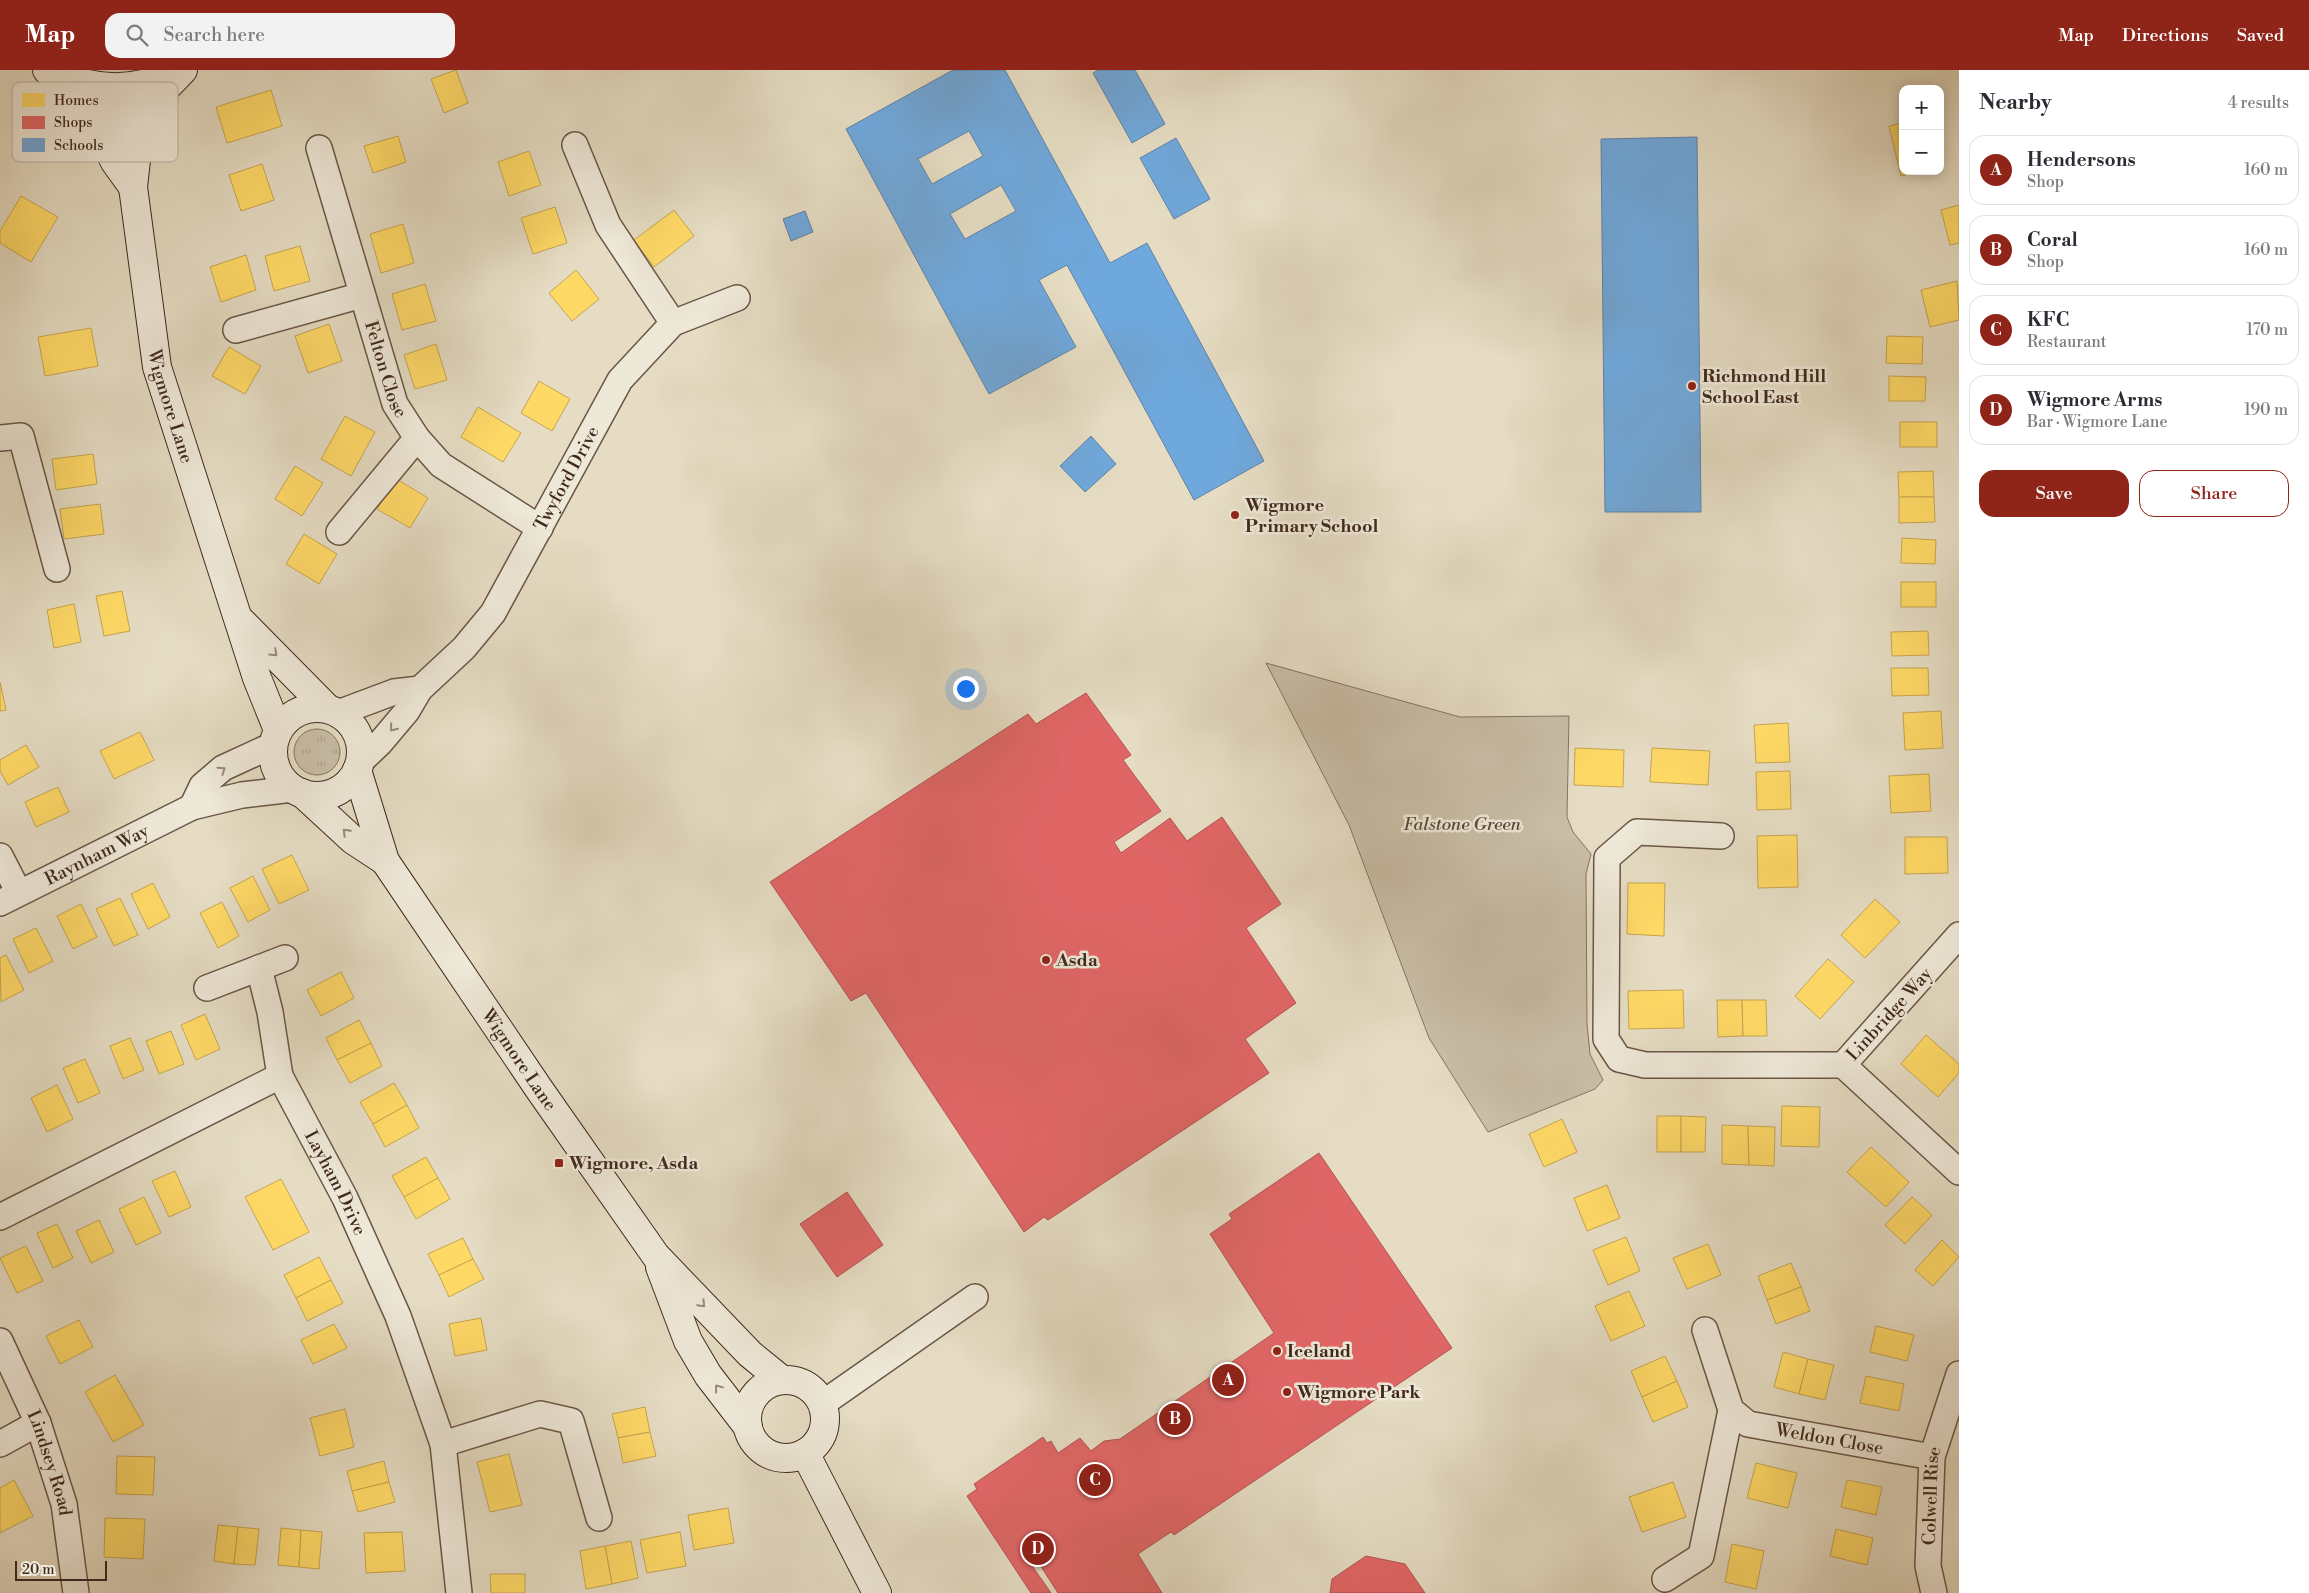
<!DOCTYPE html>
<meta charset="utf-8">
<style>
:root{--surface:#fff;--page:#f2f2f3;--text:#2b2b33;--muted:#7c7c81;--line:#e1e1e2;--accent:#8f2418}
body{margin:0;font-family:"Libre Bodoni",serif;background:var(--page);color:var(--text)}
.controls{position:absolute;right:15px;top:15px;display:grid;overflow:hidden;border-radius:10px;box-shadow:0 2px 12px #0003}
.controls button{width:45px;height:45px;display:grid;place-items:center;padding:0;border:0;border-bottom:1px solid var(--line);background:var(--surface);color:var(--text);font:25px sans-serif}
.scale{position:absolute;left:15px;bottom:12px;width:92px;box-sizing:border-box;padding-left:5px;border:2px solid #412a1d;border-top:0;font-size:14px;line-height:18px;white-space:nowrap;color:#412a1d;-webkit-text-stroke:4px #eee8d8;paint-order:stroke}
.you{position:absolute;left:965px;top:618px;width:18px;height:18px;margin:-12px;border:4px solid #fff;border-radius:50%;background:#1a73e8;box-shadow:0 0 0 8px #1a73e833}
.badge{display:grid;place-items:center;width:32px;height:32px;border-radius:50%;background:var(--accent);color:#fff;font-size:16px;font-weight:700}
.pin{position:absolute;translate:-50% -50%;border:2px solid #fff;box-shadow:0 1px 5px #0006}
.list{margin:0;padding:0;list-style:none}
h2{display:flex;justify-content:space-between;align-items:center;height:65px;margin:0;padding:0 20px;font-size:21px}
h2 small{font-size:16px;font-weight:400;color:var(--muted)}
.list li{display:grid;grid-template-columns:32px 1fr auto;gap:15px;align-items:center;box-sizing:border-box;height:70px;margin:0 10px 10px;padding:0 10px;border:1px solid var(--line);border-radius:15px}
.list b{display:block;font-size:19px;white-space:nowrap}
.list p{margin:0;font-size:16px;white-space:nowrap;color:var(--muted)}
.list em{font-size:16px;font-style:normal;color:var(--muted)}
.actions{display:flex;gap:10px;padding:15px 20px}
.actions a{flex:1;padding:11px 0;border:1px solid var(--accent);border-radius:15px;text-align:center;font-size:18px;color:var(--accent)}
.actions .main{background:var(--accent);color:#fff}
.icon{flex:none;width:28px;height:28px;fill:none;stroke:currentColor;stroke-width:2;stroke-linecap:round;stroke-linejoin:round}
.map{position:relative;flex:none;width:1959px;height:1523px;overflow:hidden}
header{display:flex;align-items:center;gap:30px;box-sizing:border-box;height:70px;padding:0 25px;background:var(--accent);color:#fff}
header strong{font-size:24px}
nav{display:flex;gap:28px;margin-inline-start:auto;font-size:18px}
.search{width:350px;height:45px;background:var(--page);display:flex;align-items:center;gap:12px;box-sizing:border-box;padding:0 18px;border-radius:15px;color:var(--muted);font-size:19px}
main{display:flex}
aside{flex:1;background:var(--surface)}
.map>svg:first-child{display:block}
.grass{fill:url(#grass-tufts);stroke:#857462}
.park{fill:#c9bea7;stroke:#857462}
.homes{fill:#ffd966;stroke:#c6a450}
.shops{fill:#e06666;stroke:#b05450}
.schools{fill:#6fa8dc;stroke:#6182a3;fill-rule:evenodd}
.lines{fill:none;stroke-linecap:round;stroke-linejoin:round}
.street-casing{stroke:#6a5646;stroke-width:28}
.secondary-casing{stroke:#412a1d;stroke-width:30}
.street{stroke:#eee8d8;stroke-width:25}
.secondary{stroke:#eee8d8;stroke-width:28}
.oneway{stroke:#98897a}
.poi-dot{fill:#8f2418;stroke:#eee8d8;stroke-width:2}
.labels{text-anchor:middle;stroke-width:5;stroke-linejoin:round;paint-order:stroke}
.street-label{font-size:18px;fill:#412a1d;stroke:#eee8d8}
.poi-label{font-size:18px;font-weight:bold;fill:#412a1d;stroke:#eee8d8;text-anchor:start}
.park-label{font-size:18px;font-style:italic;fill:#5c4839;stroke:#eee8d8}
.key{fill:#eee8d8;stroke:#baafa0;stroke-width:1}
.key-label{font-size:14px;fill:#412a1d}
</style>
<header>
<strong>Map</strong>
<div class="search"><svg class="icon" aria-label="search" viewBox="0 0 24 24"><circle cx="10" cy="10" r="6"/><path d="M15 15l6 6"/></svg>Search here</div>
<nav><a>Map</a><a>Directions</a><a>Saved</a></nav>
</header>
<main>
<div class="map">
<svg width="1959" height="1523" viewBox="0 0 1959 1523">
<defs>
<pattern id="grass-tufts" width="24" height="20" patternUnits="userSpaceOnUse" patternTransform="scale(1.25)"><rect width="24" height="20" fill="#c9bea7"/><path d="M3 7l-1-3M5 7V3M7 7l1-3M15 17l-1-3M17 17v-4M19 17l1-3" fill="none" stroke="#aea38f"/></pattern>
</defs>
<rect width="100%" height="100%" fill="#e5dcc3"/>
<filter id="stains"><feTurbulence type="fractalNoise" baseFrequency=".004" numOctaves="4"/><feColorMatrix values="0 0 0 0 .2 0 0 0 0 .09 0 0 0 0 .02 0 0 0 .5 -.17"/></filter>
<radialGradient id="worn" r=".72"><stop offset=".6" stop-color="#630" stop-opacity="0"/><stop offset="1" stop-color="#630" stop-opacity=".3"/></radialGradient>
<circle class="grass" cx="317" cy="682" r="23"/>
<polygon class="park" points="1266,593 1460,647 1569,646 1567,747 1573,762 1591,784 1586,804 1587,954 1590,984 1603,1010 1595,1019 1488,1062 1429,968 1349,755"/>
<g class="homes">
<polygon points="456,0 468,33 444,43 431,9"/>
<polygon points="271,20 282,56 227,73 216,37"/>
<polygon points="1903,53 1903,101 1921,101 1901,106 1889,56"/>
<polygon points="398,66 406,92 373,103 364,76"/>
<polygon points="529,81 541,115 509,126 498,92"/>
<polygon points="262,94 274,130 241,141 229,105"/>
<polygon points="21,126 58,147 31,192 0,173 0,161"/>
<polygon points="1959,135 1959,173 1950,175 1941,140"/>
<polygon points="555,137 567,173 533,184 521,148"/>
<polygon points="674,140 694,166 654,197 634,170"/>
<polygon points="403,154 414,193 381,203 370,164"/>
<polygon points="300,176 310,211 274,221 265,186"/>
<polygon points="246,185 256,220 221,232 210,197"/>
<polygon points="576,200 599,229 572,251 549,223"/>
<polygon points="1957,211 1959,250 1930,257 1921,220"/>
<polygon points="425,214 436,251 402,260 392,224"/>
<polygon points="329,254 342,291 308,303 295,266"/>
<polygon points="91,258 98,296 45,306 38,267"/>
<polygon points="1887,266 1923,267 1922,294 1886,293"/>
<polygon points="436,274 447,310 415,319 404,285"/>
<polygon points="229,277 261,296 245,324 212,306"/>
<polygon points="1889,306 1926,307 1925,331 1889,331"/>
<polygon points="539,311 570,329 552,361 521,343"/>
<polygon points="478,337 521,363 503,392 461,367"/>
<polygon points="345,346 375,362 351,406 321,389"/>
<rect x="1900" y="352" width="37" height="25"/>
<polygon points="93,384 97,414 56,420 52,389"/>
<polygon points="295,396 323,413 302,446 275,429"/>
<polygon points="1933,401 1934,427 1899,427 1898,402"/>
<polygon points="395,408 428,428 410,458 377,439"/>
<polygon points="1899,427 1934,427 1935,452 1899,453"/>
<polygon points="100,434 104,464 64,469 60,439"/>
<polygon points="304,464 337,484 319,514 286,494"/>
<polygon points="1902,468 1936,470 1935,494 1901,493"/>
<rect x="1901" y="512" width="35" height="25"/>
<polygon points="122,521 130,561 104,566 96,526"/>
<polygon points="74,534 81,572 54,578 47,540"/>
<polygon points="1928,561 1929,585 1892,586 1891,562"/>
<polygon points="1891,598 1928,598 1929,625 1892,626"/>
<polygon points="0,612 6,640 0,641"/>
<polygon points="1941,641 1943,678 1905,680 1903,643"/>
<polygon points="1788,653 1790,692 1756,693 1754,655"/>
<polygon points="140,662 154,690 114,709 100,681"/>
<polygon points="26,675 39,697 8,715 0,701 0,690"/>
<polygon points="1575,678 1624,680 1623,717 1574,715"/>
<polygon points="1652,678 1710,681 1708,715 1650,712"/>
<polygon points="1790,701 1791,739 1757,740 1756,702"/>
<polygon points="1929,704 1931,741 1891,743 1889,706"/>
<polygon points="58,717 69,742 36,757 25,732"/>
<polygon points="1797,765 1798,817 1758,818 1757,766"/>
<polygon points="1905,767 1947,767 1948,803 1905,804"/>
<polygon points="292,785 309,820 279,834 262,799"/>
<polygon points="253,806 270,840 248,852 230,818"/>
<polygon points="153,813 170,847 148,859 131,824"/>
<polygon points="1628,813 1665,813 1664,866 1627,864"/>
<polygon points="120,828 138,865 114,876 96,839"/>
<polygon points="1875,829 1900,852 1865,888 1841,865"/>
<polygon points="222,832 239,866 218,878 200,843"/>
<polygon points="81,834 97,867 73,879 57,846"/>
<polygon points="36,858 53,891 29,903 13,869"/>
<polygon points="6,885 24,920 1,932 0,888"/>
<polygon points="1828,889 1854,912 1820,949 1795,926"/>
<polygon points="341,902 354,928 321,946 307,920"/>
<polygon points="1683,920 1684,958 1629,959 1628,921"/>
<polygon points="1717,930 1742,930 1743,966 1718,967"/>
<polygon points="1742,930 1766,930 1767,966 1743,966"/>
<polygon points="205,944 220,979 196,990 181,955"/>
<polygon points="359,950 371,973 337,990 326,968"/>
<polygon points="171,961 184,994 159,1004 146,971"/>
<polygon points="1926,965 1959,994 1959,1003 1938,1027 1901,994"/>
<polygon points="130,968 144,1000 123,1009 110,976"/>
<polygon points="371,973 382,996 350,1013 337,990"/>
<polygon points="85,989 100,1023 78,1033 63,998"/>
<polygon points="394,1013 407,1035 373,1054 360,1032"/>
<polygon points="57,1015 73,1049 47,1062 31,1028"/>
<polygon points="407,1035 419,1058 385,1077 373,1054"/>
<polygon points="1782,1036 1820,1037 1819,1077 1781,1076"/>
<rect x="1657" y="1046" width="24" height="36"/>
<polygon points="1681,1046 1706,1047 1705,1082 1681,1082"/>
<polygon points="1562,1049 1577,1082 1544,1097 1529,1064"/>
<polygon points="1722,1055 1748,1056 1749,1095 1722,1094"/>
<polygon points="1748,1056 1775,1057 1774,1096 1749,1095"/>
<polygon points="1871,1077 1909,1112 1886,1137 1847,1102"/>
<polygon points="426,1087 438,1108 404,1127 392,1106"/>
<polygon points="175,1101 191,1137 169,1147 152,1111"/>
<polygon points="438,1108 450,1129 416,1149 404,1127"/>
<polygon points="281,1109 309,1162 273,1180 245,1127"/>
<polygon points="1607,1115 1620,1148 1587,1161 1574,1128"/>
<polygon points="144,1127 161,1163 136,1175 119,1139"/>
<polygon points="1912,1127 1932,1145 1905,1174 1885,1155"/>
<polygon points="99,1150 114,1182 91,1193 76,1161"/>
<polygon points="57,1154 73,1188 53,1198 37,1163"/>
<polygon points="1626,1167 1640,1201 1608,1215 1593,1180"/>
<polygon points="463,1168 473,1189 439,1205 428,1184"/>
<polygon points="1942,1170 1959,1187 1933,1216 1915,1200"/>
<polygon points="1708,1174 1721,1205 1687,1219 1673,1188"/>
<polygon points="26,1176 43,1211 17,1223 0,1188"/>
<polygon points="319,1187 331,1210 296,1228 284,1205"/>
<polygon points="473,1189 484,1209 449,1227 439,1205"/>
<polygon points="1791,1193 1801,1217 1767,1230 1758,1206"/>
<polygon points="331,1210 343,1233 307,1251 296,1228"/>
<polygon points="1801,1217 1810,1241 1776,1254 1767,1230"/>
<polygon points="1629,1221 1645,1256 1611,1271 1595,1236"/>
<polygon points="481,1248 487,1280 455,1286 449,1254"/>
<polygon points="79,1250 93,1277 60,1294 46,1266"/>
<polygon points="334,1254 347,1278 313,1294 301,1270"/>
<polygon points="1876,1256 1914,1265 1907,1291 1870,1282"/>
<polygon points="1783,1282 1808,1289 1799,1324 1774,1317"/>
<polygon points="1665,1286 1677,1311 1642,1327 1631,1301"/>
<polygon points="1808,1289 1834,1295 1825,1330 1799,1324"/>
<polygon points="115,1305 144,1355 113,1372 85,1322"/>
<polygon points="1866,1306 1904,1314 1899,1341 1860,1333"/>
<polygon points="1677,1311 1688,1337 1653,1352 1642,1327"/>
<polygon points="645,1337 650,1362 618,1368 612,1344"/>
<polygon points="345,1339 354,1377 320,1386 310,1348"/>
<polygon points="650,1362 656,1386 623,1393 618,1368"/>
<polygon points="509,1384 522,1435 490,1442 477,1392"/>
<polygon points="117,1386 155,1387 153,1425 116,1424"/>
<polygon points="384,1391 389,1412 352,1421 347,1401"/>
<polygon points="1756,1393 1797,1403 1788,1438 1747,1428"/>
<polygon points="14,1410 33,1446 0,1463 0,1418"/>
<polygon points="1847,1410 1882,1417 1876,1445 1841,1437"/>
<polygon points="389,1412 395,1432 358,1442 352,1421"/>
<polygon points="1673,1412 1686,1447 1642,1462 1629,1427"/>
<polygon points="728,1438 734,1473 694,1480 688,1445"/>
<polygon points="105,1448 145,1449 143,1489 104,1487"/>
<polygon points="218,1455 238,1457 234,1494 214,1491"/>
<polygon points="238,1457 259,1459 255,1495 234,1494"/>
<polygon points="281,1458 301,1460 299,1497 278,1495"/>
<polygon points="1836,1459 1873,1468 1867,1495 1830,1486"/>
<polygon points="301,1460 322,1462 319,1499 299,1497"/>
<polygon points="402,1462 405,1501 366,1503 364,1463"/>
<polygon points="680,1462 686,1496 647,1503 640,1470"/>
<polygon points="631,1471 638,1508 612,1514 605,1476"/>
<polygon points="1732,1474 1764,1481 1756,1519 1725,1512"/>
<polygon points="605,1476 612,1514 586,1519 580,1481"/>
<polygon points="490,1504 525,1504 525,1523 491,1523"/>
</g>
<g class="shops">
<polygon points="1086,623 1131,685 1123,690 1161,741 1114,772 1121,783 1170,748 1187,771 1222,747 1281,834 1246,858 1296,933 1245,969 1269,1003 1048,1150 1044,1147 1024,1162 866,923 851,931 770,812 1028,644 1036,654"/>
<polygon points="1319,1083 1452,1278 1174,1465 1171,1462 1138,1484 1162,1523 1058,1523 1033,1484 1026,1487 1051,1523 1031,1523 967,1426 977,1419 974,1414 1043,1367 1047,1373 1051,1371 1058,1383 1080,1368 1091,1381 1104,1371 1120,1369 1274,1263 1210,1164 1232,1149 1229,1144"/>
<polygon points="847,1122 883,1175 837,1207 800,1154"/>
<polygon points="1366,1486 1405,1494 1425,1523 1330,1523 1332,1509"/>
</g>
<g class="schools">
<path d="M953,0H1005L1110,193L1147,173L1264,391L1194,430L1067,195L1039,210L1076,277L989,324L846,59ZM969,61L983,86L932,114L918,89ZM1001,115L1016,141L965,169L950,144Z"/>
<polygon points="1098,0 1135,0 1165,54 1132,73 1093,3"/>
<polygon points="1697,67 1701,442 1605,442 1601,69"/>
<polygon points="1176,68 1210,129 1174,149 1140,88"/>
<polygon points="805,141 813,162 791,171 783,149"/>
<polygon points="1091,366 1116,394 1085,422 1060,396"/>
</g>
<g class="lines">
<g class="street-casing">
<g id="street">
<polyline points="575,75 608,155 673,253"/>
<path id="s1" d="M319,78L395,334L417,368L441,395L540,458"/>
<polyline points="236,260 362,225"/>
<polyline points="0,368 21,366 57,499"/>
<polyline points="339,462 417,368"/>
<polyline points="338,643 394,622 420,619"/>
<path id="s2" d="M360,692L380,673L407,641L420,619L464,578L493,543L620,310L673,253L737,228"/>
<polyline points="192,737 202,716 223,698 273,675"/>
<polyline points="1721,766 1637,762 1607,788 1606,969 1619,989 1645,995 1843,995"/>
<polyline points="0,786 19,823"/>
<path id="s3" d="M0,833L192,737L242,725L293,719"/>
<polyline points="1959,865 1843,995 1959,1102"/>
<polyline points="259,898 270,942 280,1006"/>
<polyline points="207,918 285,888"/>
<path id="s4" d="M0,1147L280,1006L345,1128L398,1246L443,1374L459,1523"/>
<path id="s5" d="M1705,1260L1731,1340L1748,1354L1932,1387"/>
<path id="s6" d="M0,1271L38,1353L64,1434L76,1523"/>
<polyline points="822,1334 975,1227"/>
<polyline points="0,1374 38,1353"/>
<polyline points="443,1374 540,1344 571,1351 599,1448"/>
<polyline points="1665,1509 1701,1486 1731,1340"/>
<path id="s7" d="M1934,1523L1928,1496L1932,1387L1959,1304"/>
</g>
</g>
<g class="secondary-casing">
<g id="secondary">
<polyline points="47,0 93,49 115,92 133,117"/>
<path id="s8" d="M183,0L158,26L137,81L133,117L157,297L257,608L278,660"/>
<path d="M54,1C94,23 138,22 177,1"/>
<polyline points="240,550 328,639"/>
<circle cx="317" cy="682" r="44"/>
<path id="s9" d="M357,700L385,791L539,1019L656,1186L750,1284L782,1310"/>
<polyline points="302,723 353,770 385,791"/>
<polyline points="660,1197 688,1271 708,1305 748,1357"/>
<circle cx="786" cy="1349" r="39"/>
<polyline points="805,1383 877,1523"/>
</g>
</g>
<use href="#street" class="street"/>
<use href="#secondary" class="secondary"/>
</g>
<defs><path id="oneway-chevron" d="M-2-3.5L2.5 0L-2 3.5" fill="none" stroke-width="1.6" stroke-linecap="round" stroke-linejoin="round" transform="scale(1.25)"/></defs>
<g class="oneway">
<use href="#oneway-chevron" transform="translate(274 583) rotate(44)"/>
<use href="#oneway-chevron" transform="translate(393 658) rotate(129)"/>
<use href="#oneway-chevron" transform="translate(222 700) rotate(-35)"/>
<use href="#oneway-chevron" transform="translate(346 762) rotate(-135)"/>
<use href="#oneway-chevron" transform="translate(702 1234) rotate(46)"/>
<use href="#oneway-chevron" transform="translate(718 1318) rotate(-127)"/>
</g>
<g class="poi-dot">
<circle cx="1692" cy="316" r="5"/>
<circle cx="1235" cy="445" r="5"/>
<circle cx="1046" cy="890" r="5"/>
<rect x="554" y="1088" width="10" height="10" rx="2.5"/>
<circle cx="1277" cy="1281" r="5"/>
<circle cx="1287" cy="1322" r="5"/>
</g>
<g class="labels">
<g class="street-label">
<text dy="6" stroke="none"><textPath href="#s1" startOffset="231">Felton Close</textPath></text>
<text dy="6" stroke="none"><textPath href="#s8" startOffset="354">Wigmore Lane</textPath></text>
<text dy="6" stroke="none"><textPath href="#s2" startOffset="354">Twyford Drive</textPath></text>
<text dy="6" stroke="none"><textPath href="#s3" startOffset="108">Raynham Way</textPath></text>
<text transform="translate(1889 944) rotate(-48)" y="6">Linbridge Way</text>
<text dy="6" stroke="none"><textPath href="#s9" startOffset="335">Wigmore Lane</textPath></text>
<text dy="6" stroke="none"><textPath href="#s4" startOffset="434">Layham Drive</textPath></text>
<text dy="6" stroke="none"><textPath href="#s5" startOffset="189">Weldon Close</textPath></text>
<text dy="6" stroke="none"><textPath href="#s6" startOffset="132">Lindsey Road</textPath></text>
<text dy="6" stroke="none"><textPath href="#s7" startOffset="98">Colwell Rise</textPath></text>
</g>
<g class="poi-label">
<text x="1702" y="312">Richmond Hill<tspan x="1702" dy="21">School East</tspan></text>
<text x="1245" y="441">Wigmore<tspan x="1245" dy="21">Primary School</tspan></text>
<text x="1056" y="896">Asda</text>
<text x="569" y="1099">Wigmore, Asda</text>
<text x="1287" y="1287">Iceland</text>
<text x="1297" y="1328">Wigmore Park</text>
</g>
<g class="park-label">
<text x="1462" y="760">Falstone Green</text>
</g>
</g>
<rect x="12" y="12" width="166" height="80" rx="8" class="key"/>
<rect x="22" y="23" width="23" height="14" fill="#ffd966"/>
<rect x="22" y="46" width="23" height="13" fill="#e06666"/>
<rect x="22" y="68" width="23" height="14" fill="#6fa8dc"/>
<g class="key-label">
<text x="54" y="35">Homes</text>
<text x="54" y="57">Shops</text>
<text x="54" y="80">Schools</text>
</g>
<rect width="100%" height="100%" filter="url(#stains)"/>
<rect width="100%" height="100%" fill="url(#worn)"/>
</svg>
<div class="controls">
<button>+</button>
<button>−</button>
</div>
<div class="scale">20 m</div>
<div class="you"></div>
<div class="pin badge" style="left:1228px;top:1310px">A</div>
<div class="pin badge" style="left:1175px;top:1349px">B</div>
<div class="pin badge" style="left:1095px;top:1410px">C</div>
<div class="pin badge" style="left:1038px;top:1479px">D</div>
</div>
<aside>
<h2>Nearby<small>4 results</small></h2>
<ul class="list">
<li><span class="badge">A</span><div><b>Hendersons</b><p>Shop</p></div><em>160 m</em></li>
<li><span class="badge">B</span><div><b>Coral</b><p>Shop</p></div><em>160 m</em></li>
<li><span class="badge">C</span><div><b>KFC</b><p>Restaurant</p></div><em>170 m</em></li>
<li><span class="badge">D</span><div><b>Wigmore Arms</b><p>Bar · Wigmore Lane</p></div><em>190 m</em></li>
</ul>
<div class="actions"><a class="main">Save</a><a>Share</a></div>
</aside>
</main>
